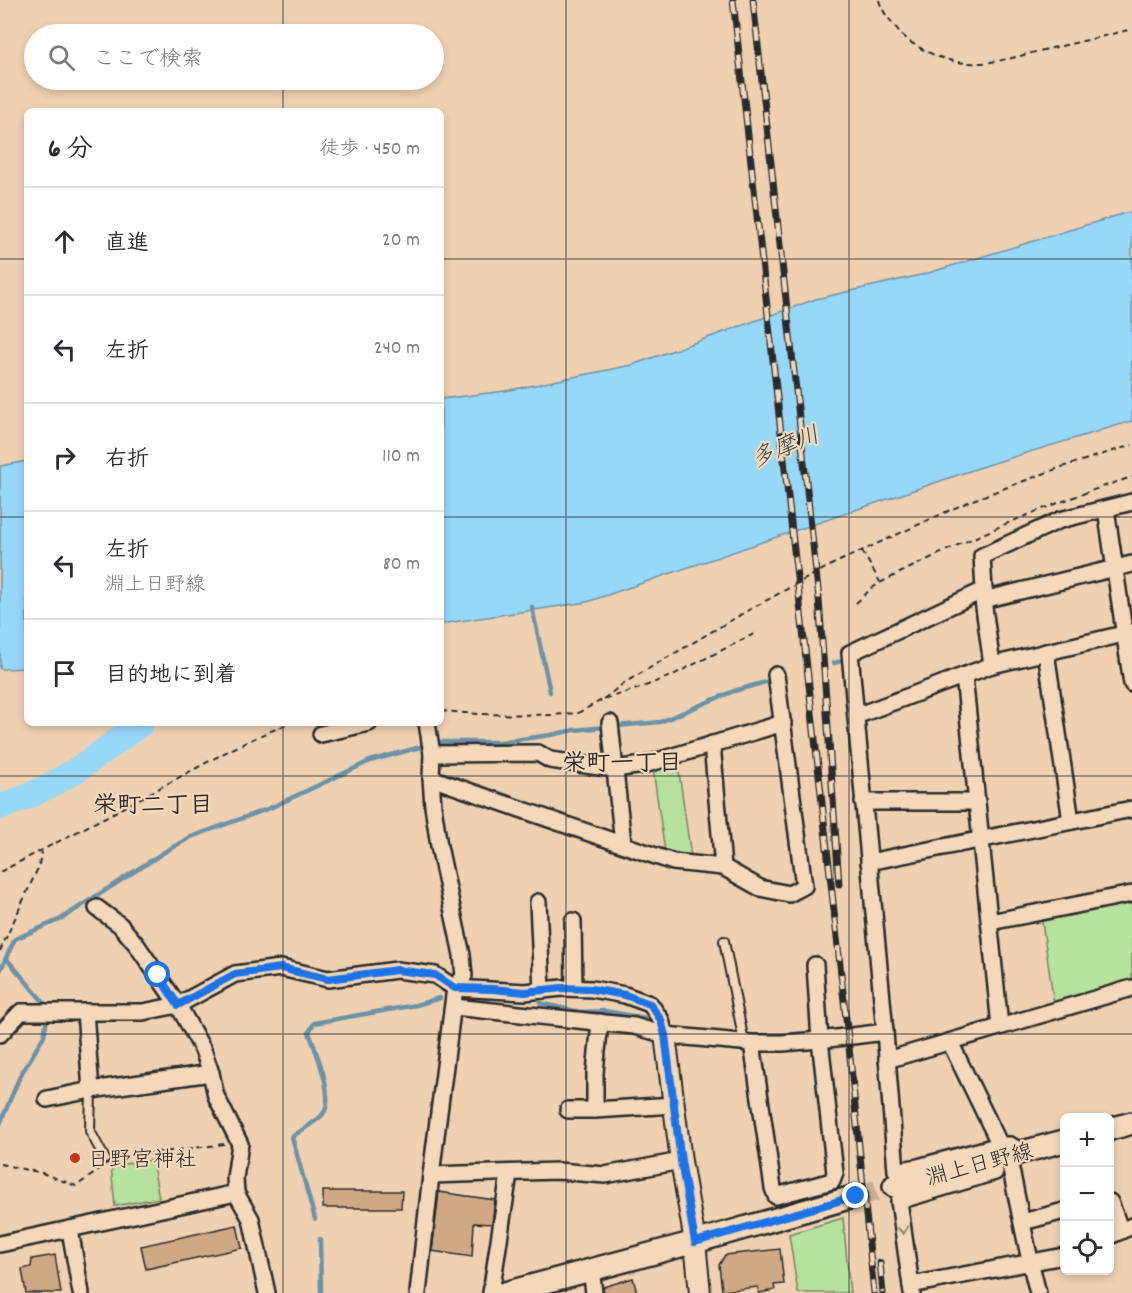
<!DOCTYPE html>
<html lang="ja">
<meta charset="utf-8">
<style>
:root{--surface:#fff;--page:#f7f7f7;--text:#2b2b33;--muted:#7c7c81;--line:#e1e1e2}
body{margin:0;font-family:Dekko,"Klee One",sans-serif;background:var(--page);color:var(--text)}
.controls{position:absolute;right:18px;bottom:18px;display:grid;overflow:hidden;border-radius:9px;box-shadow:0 3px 9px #0003}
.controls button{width:54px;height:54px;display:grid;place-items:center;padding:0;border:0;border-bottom:2px solid var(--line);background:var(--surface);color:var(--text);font:30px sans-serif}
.stop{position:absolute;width:18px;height:18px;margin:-14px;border:4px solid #1a73e8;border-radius:50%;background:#fff}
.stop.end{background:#1a73e8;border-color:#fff;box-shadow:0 2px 6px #0008}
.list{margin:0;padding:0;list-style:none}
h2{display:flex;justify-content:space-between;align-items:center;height:78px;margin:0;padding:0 24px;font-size:26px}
h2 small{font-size:20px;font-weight:400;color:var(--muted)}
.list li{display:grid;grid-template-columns:39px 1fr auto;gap:18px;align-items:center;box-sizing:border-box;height:108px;padding:0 24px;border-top:2px solid var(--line)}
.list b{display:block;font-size:22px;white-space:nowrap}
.list p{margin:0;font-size:20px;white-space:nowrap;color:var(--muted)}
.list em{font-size:20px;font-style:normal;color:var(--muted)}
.icon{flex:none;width:33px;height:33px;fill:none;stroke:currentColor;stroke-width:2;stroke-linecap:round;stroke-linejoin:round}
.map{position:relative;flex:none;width:1132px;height:1293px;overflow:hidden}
.search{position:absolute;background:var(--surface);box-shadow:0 3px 9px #0003;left:24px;top:24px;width:420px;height:66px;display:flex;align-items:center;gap:15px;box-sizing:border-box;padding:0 21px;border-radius:33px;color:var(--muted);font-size:22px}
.panel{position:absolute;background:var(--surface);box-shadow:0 3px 9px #0003;left:24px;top:108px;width:420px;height:618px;border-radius:9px}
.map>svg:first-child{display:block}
.green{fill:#b7e19e;stroke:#718664;stroke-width:1.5}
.water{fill:#97d7f8;stroke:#6c92a6;stroke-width:1.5}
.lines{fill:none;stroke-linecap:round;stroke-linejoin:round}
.stream{stroke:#6c92a6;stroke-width:4.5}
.river{stroke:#97d7f8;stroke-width:26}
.building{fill:#cfa886;stroke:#2b2b2b;stroke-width:1.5}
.secondary-tunnel{stroke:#c8b096;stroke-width:21;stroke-dasharray:21 10;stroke-linecap:butt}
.service-casing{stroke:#2b2b2b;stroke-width:12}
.minor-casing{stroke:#2b2b2b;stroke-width:20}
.tertiary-casing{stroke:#2b2b2b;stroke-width:24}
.secondary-casing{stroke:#2b2b2b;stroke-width:26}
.path{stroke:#2b2b2b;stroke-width:2;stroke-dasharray:6 4.5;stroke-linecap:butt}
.service{stroke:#f3d8ba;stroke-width:8}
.minor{stroke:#f3d8ba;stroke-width:15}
.tertiary{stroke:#f3d8ba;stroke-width:20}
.secondary{stroke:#f3d8ba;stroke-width:21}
.rail-casing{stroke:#2b2b2b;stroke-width:7}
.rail{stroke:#f3d8ba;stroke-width:4.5;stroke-dasharray:14;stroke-linecap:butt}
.oneway{stroke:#8f8272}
.route{stroke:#1a73e8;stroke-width:8}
.grid{fill:none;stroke:#2b2b2b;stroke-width:1.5;stroke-opacity:0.55}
.poi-dot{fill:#c8321e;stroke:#f3d8ba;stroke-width:2}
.labels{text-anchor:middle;stroke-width:4.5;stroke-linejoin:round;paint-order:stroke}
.poi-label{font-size:22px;fill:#2b2b2b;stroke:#f3d8ba;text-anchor:start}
.street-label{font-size:22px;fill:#2b2b2b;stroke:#f3d8ba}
.water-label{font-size:24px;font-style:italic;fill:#3b454a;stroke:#f3d8ba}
.neighbourhood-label{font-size:24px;font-weight:bold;fill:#2b2b2b;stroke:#f3d8ba}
</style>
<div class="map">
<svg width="1132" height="1293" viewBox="0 0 1132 1293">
<rect width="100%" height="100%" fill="#efd1b1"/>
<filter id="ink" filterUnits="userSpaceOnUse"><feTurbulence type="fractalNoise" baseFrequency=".0167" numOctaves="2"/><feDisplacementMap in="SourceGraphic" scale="12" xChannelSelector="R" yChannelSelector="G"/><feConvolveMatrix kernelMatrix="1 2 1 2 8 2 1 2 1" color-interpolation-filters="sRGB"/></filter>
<g filter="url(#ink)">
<g class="green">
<polygon points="678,765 691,857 665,852 653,769"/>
<polygon points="1132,897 1132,981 1054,1004 1041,915"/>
<polygon points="152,1160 159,1198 115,1206 111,1166"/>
<polygon points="843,1218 850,1293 798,1293 789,1234"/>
</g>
<g class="water">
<polygon points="1132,211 1132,421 987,465 587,602 441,624 441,399 505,391 632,365 816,299 925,274"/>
<polygon points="27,461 27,668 0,669 0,466"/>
</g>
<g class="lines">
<g class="stream">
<polyline points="532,607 550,692"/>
<polyline points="834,663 842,661"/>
<polyline points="0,971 15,939 61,919 166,851 191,837 270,808 370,761 438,742 500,742 551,735 574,730 660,722 734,691 769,681"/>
<polyline points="540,1003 580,1012 605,1011 645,1018"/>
<polyline points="0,1124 20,1076 44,1036 47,1018 46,1005 6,958"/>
<path d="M315,1219L292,1137C298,1132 319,1120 323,1114C336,1098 315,1050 309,1032L314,1023L416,1005L440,998"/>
<polyline points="320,1239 321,1293"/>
</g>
<path class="river" d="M0,807C53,790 97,757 141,723"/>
</g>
<g class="building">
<polygon points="323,1191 402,1191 401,1208 323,1208"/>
<polygon points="439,1192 495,1200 492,1224 474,1223 472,1257 432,1251"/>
<polygon points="237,1225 242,1248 146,1269 141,1246"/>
<polygon points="780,1249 784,1284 774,1285 775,1290 759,1293 758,1287 722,1291 719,1265 725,1255"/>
<polygon points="55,1255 61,1293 26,1293 22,1269 31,1267 32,1259"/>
<polygon points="633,1278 637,1293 604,1293 603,1287"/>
</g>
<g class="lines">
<polyline class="secondary-tunnel" points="856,1196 894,1186"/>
<g class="service-casing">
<g id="service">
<polyline points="724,941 744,1042"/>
<polyline points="91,1090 90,1131 105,1159"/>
</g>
</g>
<g class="minor-casing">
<g id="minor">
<polyline points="1106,509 1132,684"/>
<polyline points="984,590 983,600 992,665"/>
<polyline points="983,600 1132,564"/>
<polyline points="1046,652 1071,821"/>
<polyline points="964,676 1000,1026"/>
<polyline points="856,716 992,665 1132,632"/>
<polyline points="427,723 432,754 431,778 433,806 439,846 462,955 464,976 455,988"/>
<polyline points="610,723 623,844"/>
<polyline points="321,734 369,723"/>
<polyline points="712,744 723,867"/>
<polyline points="432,754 538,753 550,760 614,769 644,765 783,723"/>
<polyline points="431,778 673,862 723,867 760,888 789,894 804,886 776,675"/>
<polyline points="863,802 977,802"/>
<polyline points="869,862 1132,809"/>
<polyline points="538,902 542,990"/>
<polyline points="97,908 120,925 136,944 178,1005 203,1050 211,1073 216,1096 240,1144 235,1178 236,1193 251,1219 267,1293"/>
<polyline points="573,921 574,988"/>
<polyline points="990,922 1132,894"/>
<polyline points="455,988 525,992 562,988 592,989 625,995 650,1004 661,1020 665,1035"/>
<polyline points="454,1007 634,1026 665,1035 752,1043 782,1043 820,1040 885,1032"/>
<polyline points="85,1012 91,1090"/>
<polyline points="0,1034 21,1012 143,1012 178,1005 235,974 281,968 328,979 397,970 435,975 455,988 431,1175 418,1293"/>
<polyline points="950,1042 1000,1145"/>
<polyline points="752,1043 773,1188 776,1196 832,1181 835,1173 820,1040 815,965"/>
<polyline points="887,1060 1132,988"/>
<polyline points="47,1099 91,1090 211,1073"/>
<polyline points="568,1110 595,1110 674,1105"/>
<polyline points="595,1110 595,1072 600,1022"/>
<polyline points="1023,1152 1010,1145 1000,1145 918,1167 896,1171 885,1032 850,653 984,590 982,556 1060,520 1132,502"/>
<path d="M1008,1156C1018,1201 1026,1248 1038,1293"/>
<polyline points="431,1175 558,1171 605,1175 681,1161"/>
<polyline points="1110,1202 1121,1231"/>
<polyline points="1023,1222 1064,1211"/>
<polyline points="70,1230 81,1293"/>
<polyline points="1110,1236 1132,1226"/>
<polyline points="0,1244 236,1193"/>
<polyline points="591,1269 594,1293"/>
<polyline points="911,1285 1064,1256"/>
<polyline points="491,1293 509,1174"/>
<polyline points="912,1293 899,1201 995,1172 992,1160"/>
</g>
</g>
<g class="tertiary-casing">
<polyline id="tertiary" points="665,1035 681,1161 695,1242 700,1293"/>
</g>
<g class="secondary-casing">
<g id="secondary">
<polyline points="1110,1129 1132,1123"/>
<polyline points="894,1186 1064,1141"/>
<polyline points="505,1293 695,1242 856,1196"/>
</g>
</g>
<g class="path">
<path d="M879,0C882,12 891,21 898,30C905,39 914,45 924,50C967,74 1003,60 1047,49C1076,43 1104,36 1132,29"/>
<polyline points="862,551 880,582"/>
<path d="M856,603L872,588L880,583C962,541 1045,505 1132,477"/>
<polyline points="754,634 673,675 640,688 602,700 624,683 747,611 833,564 970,501 1059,468 1132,445"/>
<polyline points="441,711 478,714 551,715 578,713 602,700"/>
<polyline points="0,872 113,813 228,751 259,736 290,723"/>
<polyline points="0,951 38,868 42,852"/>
<polyline points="114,1158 225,1144"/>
<polyline points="0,1164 42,1173 76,1186 98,1171 99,1169"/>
</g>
<use href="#service" class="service"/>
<use href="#minor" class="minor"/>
<use href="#tertiary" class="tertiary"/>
<use href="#secondary" class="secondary"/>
<g class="rail-casing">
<g id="rail">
<polyline points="733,0 847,1028 874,1293"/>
<polyline points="753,0 819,599 839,884"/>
<polyline points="880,1263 883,1293"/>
</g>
</g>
<use href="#rail" class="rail"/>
</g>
<defs><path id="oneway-chevron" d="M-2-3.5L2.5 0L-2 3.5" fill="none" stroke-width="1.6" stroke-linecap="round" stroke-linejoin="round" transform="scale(1.5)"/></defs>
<use class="oneway" href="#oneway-chevron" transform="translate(903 1230) rotate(82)"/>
</g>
<g class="lines" filter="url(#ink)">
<polyline class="route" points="158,975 178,1005 235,974 281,968 328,979 397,970 435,975 455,988 492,989 525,992 562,988 591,989 625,995 650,1004 661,1020 665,1035 681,1161 695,1242 856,1196"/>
</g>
<path class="grid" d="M283,0V34M566,0V1293M849,0V1293M283,80V111M0,259H27M441,259H1132M0,517H27M441,517H1132M283,723V1293M0,776H1132M0,1034H1132"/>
<circle class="poi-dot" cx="75" cy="1158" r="6"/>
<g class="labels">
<g class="poi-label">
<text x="87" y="1166">日野宮神社</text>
</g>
<g class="street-label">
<text transform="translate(979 1163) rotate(-15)" y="8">淵上日野線</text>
</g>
<g class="water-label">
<text transform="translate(785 446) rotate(-22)" y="8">多摩川</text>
</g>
<g class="neighbourhood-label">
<text x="622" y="770">栄町一丁目</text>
<text x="153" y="812">栄町二丁目</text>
</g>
</g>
</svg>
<div class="controls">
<button>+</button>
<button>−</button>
<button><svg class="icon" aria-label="locate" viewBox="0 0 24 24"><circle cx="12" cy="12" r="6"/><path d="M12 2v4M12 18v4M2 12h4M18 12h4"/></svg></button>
</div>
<div class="stop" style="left:158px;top:975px"></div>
<div class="stop end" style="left:856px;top:1196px"></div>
<div class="search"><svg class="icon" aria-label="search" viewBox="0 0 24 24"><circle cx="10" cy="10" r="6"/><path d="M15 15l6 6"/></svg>ここで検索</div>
<section class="panel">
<h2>6 分<small>徒歩 · 450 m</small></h2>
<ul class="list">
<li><svg class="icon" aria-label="ahead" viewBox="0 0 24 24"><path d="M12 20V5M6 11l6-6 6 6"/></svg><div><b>直進</b></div><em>20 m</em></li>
<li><svg class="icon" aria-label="left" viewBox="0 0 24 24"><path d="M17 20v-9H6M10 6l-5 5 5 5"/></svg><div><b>左折</b></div><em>240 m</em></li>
<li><svg class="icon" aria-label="right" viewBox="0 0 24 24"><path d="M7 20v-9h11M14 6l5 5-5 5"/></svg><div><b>右折</b></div><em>110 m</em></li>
<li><svg class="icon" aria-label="left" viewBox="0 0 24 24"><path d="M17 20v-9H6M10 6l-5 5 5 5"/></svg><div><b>左折</b><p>淵上日野線</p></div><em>80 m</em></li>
<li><svg class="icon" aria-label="arrive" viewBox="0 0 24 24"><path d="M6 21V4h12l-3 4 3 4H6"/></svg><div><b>目的地に到着</b></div></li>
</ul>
</section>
</div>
